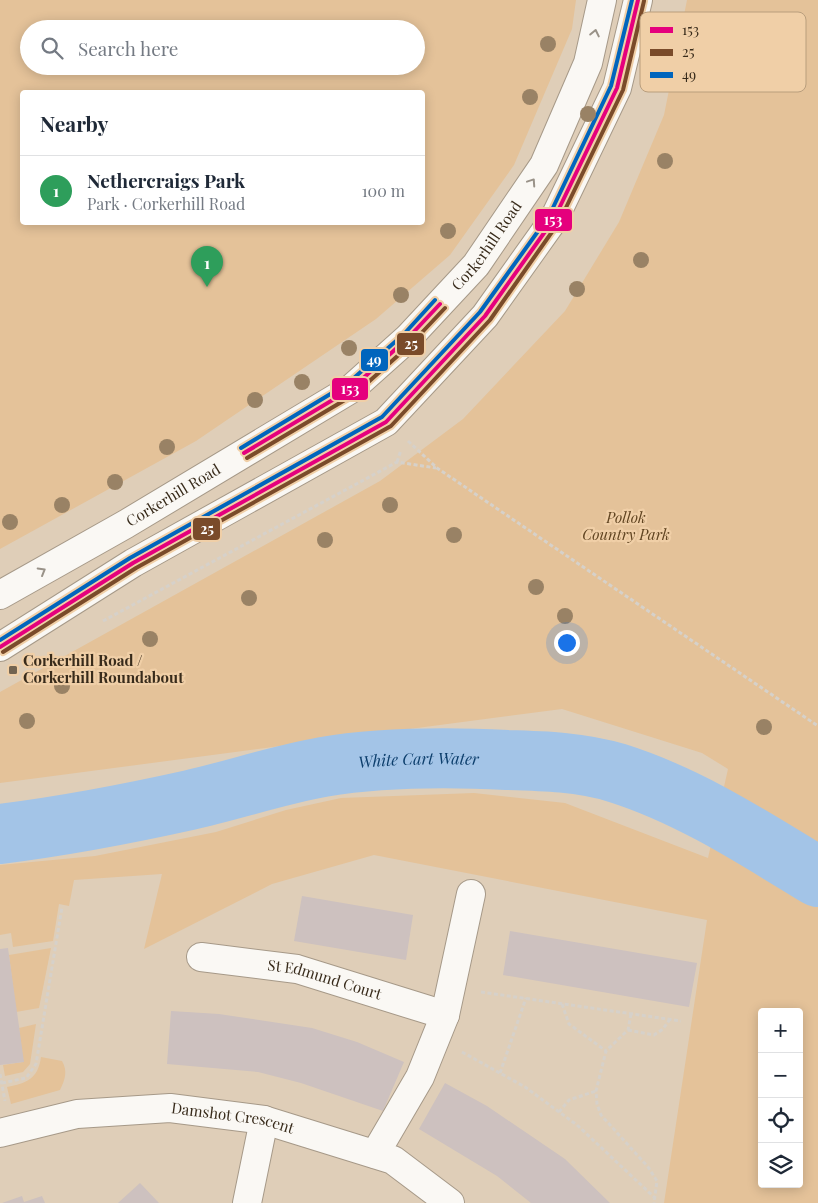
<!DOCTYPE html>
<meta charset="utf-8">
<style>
:root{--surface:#fff;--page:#f2f2f3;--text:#1f2937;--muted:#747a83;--line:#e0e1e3;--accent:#d93025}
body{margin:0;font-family:"Playfair Display",serif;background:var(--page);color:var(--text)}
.controls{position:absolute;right:15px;bottom:15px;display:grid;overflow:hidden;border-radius:5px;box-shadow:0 2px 12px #0003}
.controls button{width:45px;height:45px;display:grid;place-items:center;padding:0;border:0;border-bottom:1px solid var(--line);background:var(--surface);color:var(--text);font:25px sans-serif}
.you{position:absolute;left:566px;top:642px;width:18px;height:18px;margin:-12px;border:4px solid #fff;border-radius:50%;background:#1a73e8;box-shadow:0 0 0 8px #1a73e833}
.badge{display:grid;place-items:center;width:32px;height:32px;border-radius:50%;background:var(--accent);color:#fff;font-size:16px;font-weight:700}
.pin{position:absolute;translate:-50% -41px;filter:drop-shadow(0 1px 2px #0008)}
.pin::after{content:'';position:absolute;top:26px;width:18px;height:15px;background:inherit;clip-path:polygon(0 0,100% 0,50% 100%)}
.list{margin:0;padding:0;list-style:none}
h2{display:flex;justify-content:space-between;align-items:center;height:65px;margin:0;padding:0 20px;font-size:21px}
h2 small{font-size:16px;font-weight:400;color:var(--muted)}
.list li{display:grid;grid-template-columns:32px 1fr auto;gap:15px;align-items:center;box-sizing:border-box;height:70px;padding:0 20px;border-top:1px solid var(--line)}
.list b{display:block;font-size:19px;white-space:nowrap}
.list p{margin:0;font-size:16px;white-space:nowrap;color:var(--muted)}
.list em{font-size:16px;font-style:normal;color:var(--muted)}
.icon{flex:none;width:28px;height:28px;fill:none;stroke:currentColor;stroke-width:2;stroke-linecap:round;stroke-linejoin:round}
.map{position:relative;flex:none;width:818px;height:1203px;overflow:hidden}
.search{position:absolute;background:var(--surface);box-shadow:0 2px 12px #0003;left:20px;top:20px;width:405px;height:55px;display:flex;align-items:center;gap:12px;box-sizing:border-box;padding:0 18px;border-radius:28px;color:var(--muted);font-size:19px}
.panel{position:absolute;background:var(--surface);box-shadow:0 2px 12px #0003;left:20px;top:90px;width:405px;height:135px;border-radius:5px}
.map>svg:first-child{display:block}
.green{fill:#e4c299;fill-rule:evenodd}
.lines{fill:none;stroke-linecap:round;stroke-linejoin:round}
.river{stroke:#a3c4e7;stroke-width:60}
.building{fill:#cdc1bf}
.minor-casing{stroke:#a69988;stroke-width:30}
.path{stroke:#d6d1ca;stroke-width:3;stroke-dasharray:4 2.5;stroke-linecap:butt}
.minor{stroke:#faf8f4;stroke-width:28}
.bus-1-casing{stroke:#f0cfa7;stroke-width:8}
.bus-2-casing{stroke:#f0cfa7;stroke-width:8}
.bus-3-casing{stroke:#f0cfa7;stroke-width:8}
.bus-1{stroke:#e5007d;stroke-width:4}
.bus-2{stroke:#7a4b2a;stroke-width:4}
.bus-3{stroke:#0065bd;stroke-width:4}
.tree{fill:#998265}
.oneway{stroke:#999288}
.poi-dot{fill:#726452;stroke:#f0cfa7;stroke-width:2}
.labels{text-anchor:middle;stroke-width:4.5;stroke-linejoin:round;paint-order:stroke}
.street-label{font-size:15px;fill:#382b1b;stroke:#f0cfa7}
.park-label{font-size:15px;font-style:italic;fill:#604421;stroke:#f0cfa7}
.poi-label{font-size:15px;font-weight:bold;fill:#382b1b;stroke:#f0cfa7;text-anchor:start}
.water-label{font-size:16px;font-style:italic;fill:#0c3e6c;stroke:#f0cfa7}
.key{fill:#f0cfa7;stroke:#b99e7d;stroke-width:1}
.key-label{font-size:14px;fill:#382b1b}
.line-badge{stroke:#f0cfa7;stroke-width:2}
.badge-label{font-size:14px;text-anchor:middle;font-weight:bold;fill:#fff}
</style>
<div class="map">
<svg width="818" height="1203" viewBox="0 0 818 1203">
<rect width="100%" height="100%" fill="#dfceb8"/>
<g class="green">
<path d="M0,0H576L572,29L514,165L450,255L376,319L196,441L0,549ZM29,29H416V66H29ZM422,92V222H22V92Z"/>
<path d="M687,0H818V1203H664L707,920L374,855L272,884L144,949L162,874L74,880L69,906L59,904L53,941L13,947L11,933L0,935V865L95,856L216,832L286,810L341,798L474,793L565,803L708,858L728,769L702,753L562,709L0,783V692L380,481L463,419L565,311L619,222L664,115ZM762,1012H799V1184H762Z"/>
<polygon points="51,948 39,1008 16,1012 9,955"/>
<polygon points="36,1024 30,1064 23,1072 5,1076 3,1065 23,1062 19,1028"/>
<path d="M41,1057L62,1061C68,1071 65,1080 60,1090L11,1104L7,1087C27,1083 38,1079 41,1057Z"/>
</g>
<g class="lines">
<path class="river" id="s1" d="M0,834C64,826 127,814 190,800C234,790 278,775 323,767C383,757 446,757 507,760C544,761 581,762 617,773C690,796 754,838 818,877"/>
</g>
<g class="building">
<polygon points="302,896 413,915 406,960 294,941"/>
<polygon points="510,931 697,963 689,1007 503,975"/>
<polygon points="8,948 24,1062 0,1065 0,949"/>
<polygon points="171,1011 219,1014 312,1028 357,1042 404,1062 383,1111 301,1083 258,1072 167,1064"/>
<polygon points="445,1083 487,1106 565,1159 610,1203 531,1203 497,1176 419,1129"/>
<polygon points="140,1183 159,1203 118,1203"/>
<polygon points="22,1196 24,1202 42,1196 45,1203 2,1203"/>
</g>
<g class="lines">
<g class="minor-casing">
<g id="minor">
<path id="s2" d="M0,595L126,524L351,389L408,338L476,265L544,165L588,63L602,0"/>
<polyline points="0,647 133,563 386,422 485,316 554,219 617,88 638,0"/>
<path id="s3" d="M201,957L297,969L445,1015"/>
<path id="s4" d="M0,1133L77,1114L170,1108L264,1120L393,1160L450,1203"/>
<polyline points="375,1154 420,1077 445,1015 471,894"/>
<polyline points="247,1203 264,1120"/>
</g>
</g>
<g class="path">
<polyline points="408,441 437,468 818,726"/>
<polyline points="397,462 401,450"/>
<polyline points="103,621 397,462 436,468"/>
<polyline points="481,992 681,1021"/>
<polyline points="562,1004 569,1024 606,1051"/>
<polyline points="631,1014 628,1030 606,1051 596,1091 597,1104 601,1115 648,1167 657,1181 654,1203"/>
<polyline points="628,1030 654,1035 663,1029 670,1019"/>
<polyline points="462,1052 525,1087 577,1125 654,1197"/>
<polyline points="500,1073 526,998"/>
<polyline points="0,1074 5,1101"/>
<polyline points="2,1083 26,1078 36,1064 62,907"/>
<polyline points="559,1112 569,1100 596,1091"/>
</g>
<use href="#minor" class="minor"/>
<g class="bus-1-casing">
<g id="bus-1">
<polyline points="244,453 351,389 408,338 440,304"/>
<polyline points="0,647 133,563 386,422 485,316 554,219 617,88 638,0"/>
</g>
</g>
<g class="bus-2-casing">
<g id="bus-2">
<polyline points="247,458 355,394 412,343 445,308"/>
<polyline points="3,652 136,568 391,426 490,320 559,222 623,90 644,1"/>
</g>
</g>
<g class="bus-3-casing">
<g id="bus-3">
<polyline points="241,448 347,384 404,334 435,300"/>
<polyline points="0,640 130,558 382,417 480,312 549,216 611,86 632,0"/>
</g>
</g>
<use href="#bus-1" class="bus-1"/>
<use href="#bus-2" class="bus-2"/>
<use href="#bus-3" class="bus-3"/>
</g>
<g class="tree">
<circle cx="548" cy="44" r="8"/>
<circle cx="530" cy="97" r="8"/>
<circle cx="588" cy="114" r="8"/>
<circle cx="665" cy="161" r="8"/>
<circle cx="448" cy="231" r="8"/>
<circle cx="641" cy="260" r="8"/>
<circle cx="577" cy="289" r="8"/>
<circle cx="401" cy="295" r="8"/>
<circle cx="349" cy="348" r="8"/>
<circle cx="302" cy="382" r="8"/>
<circle cx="255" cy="400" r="8"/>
<circle cx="167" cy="447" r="8"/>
<circle cx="115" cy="482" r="8"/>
<circle cx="62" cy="505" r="8"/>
<circle cx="390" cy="505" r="8"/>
<circle cx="10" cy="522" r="8"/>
<circle cx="454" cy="535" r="8"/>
<circle cx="325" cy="540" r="8"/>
<circle cx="536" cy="587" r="8"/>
<circle cx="249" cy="598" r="8"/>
<circle cx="565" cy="616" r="8"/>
<circle cx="150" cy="639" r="8"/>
<circle cx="62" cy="686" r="8"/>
<circle cx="27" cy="721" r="8"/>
<circle cx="764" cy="727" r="8"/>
</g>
<defs><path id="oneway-chevron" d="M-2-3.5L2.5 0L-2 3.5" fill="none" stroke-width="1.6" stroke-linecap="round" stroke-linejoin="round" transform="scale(1.25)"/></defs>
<g class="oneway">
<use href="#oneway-chevron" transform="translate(595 33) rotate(-78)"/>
<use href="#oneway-chevron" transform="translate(532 182) rotate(-56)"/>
<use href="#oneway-chevron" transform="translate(42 571) rotate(-30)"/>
</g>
<rect class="poi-dot" x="8" y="665" width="10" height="10" rx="2.5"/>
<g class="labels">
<g class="street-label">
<text dy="5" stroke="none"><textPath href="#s2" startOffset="605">Corkerhill Road</textPath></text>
<text dy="5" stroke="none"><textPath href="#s2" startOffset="200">Corkerhill Road</textPath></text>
<text dy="5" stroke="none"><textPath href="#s3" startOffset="126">St Edmund Court</textPath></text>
<text dy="5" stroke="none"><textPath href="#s4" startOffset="236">Damshot Crescent</textPath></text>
</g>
<g class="park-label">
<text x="626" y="523">Pollok<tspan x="626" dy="17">Country Park</tspan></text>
</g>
<g class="poi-label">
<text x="23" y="666">Corkerhill Road /<tspan x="23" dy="17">Corkerhill Roundabout</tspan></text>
</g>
<g class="water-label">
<text dy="6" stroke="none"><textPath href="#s1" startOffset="426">White Cart Water</textPath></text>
</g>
</g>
<rect x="640" y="12" width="166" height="80" rx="8" class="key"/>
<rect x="650" y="27" width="23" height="6" fill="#e5007d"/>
<rect x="650" y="49" width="23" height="7" fill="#7a4b2a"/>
<rect x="650" y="72" width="23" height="6" fill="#0065bd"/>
<g class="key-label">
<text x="682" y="35">153</text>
<text x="682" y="57">25</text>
<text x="682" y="80">49</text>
</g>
<g class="line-badge">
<rect x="534" y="208" width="39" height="24" rx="5" fill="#e5007d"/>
<rect x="396" y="332" width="29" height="24" rx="5" fill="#7a4b2a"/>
<rect x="360" y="348" width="29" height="24" rx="5" fill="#0065bd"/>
<rect x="331" y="377" width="38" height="24" rx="5" fill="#e5007d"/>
<rect x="192" y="517" width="29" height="24" rx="5" fill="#7a4b2a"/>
</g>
<g class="badge-label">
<text x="553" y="225">153</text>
<text x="411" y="349">25</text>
<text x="374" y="365">49</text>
<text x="350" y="394">153</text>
<text x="207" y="534">25</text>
</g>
</svg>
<div class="controls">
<button>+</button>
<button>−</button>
<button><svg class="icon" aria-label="locate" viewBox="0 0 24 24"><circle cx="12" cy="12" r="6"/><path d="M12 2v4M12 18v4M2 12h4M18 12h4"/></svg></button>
<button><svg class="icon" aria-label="layers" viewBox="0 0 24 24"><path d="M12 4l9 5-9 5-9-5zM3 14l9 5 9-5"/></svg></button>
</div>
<div class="you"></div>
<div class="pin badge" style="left:207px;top:287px;background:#2e9e5b">1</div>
<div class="search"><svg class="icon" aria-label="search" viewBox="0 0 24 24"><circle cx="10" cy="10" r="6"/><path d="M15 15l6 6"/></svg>Search here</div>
<section class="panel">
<h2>Nearby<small></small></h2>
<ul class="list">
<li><span class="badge" style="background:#2e9e5b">1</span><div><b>Nethercraigs Park</b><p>Park · Corkerhill Road</p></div><em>100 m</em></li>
</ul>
</section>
</div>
